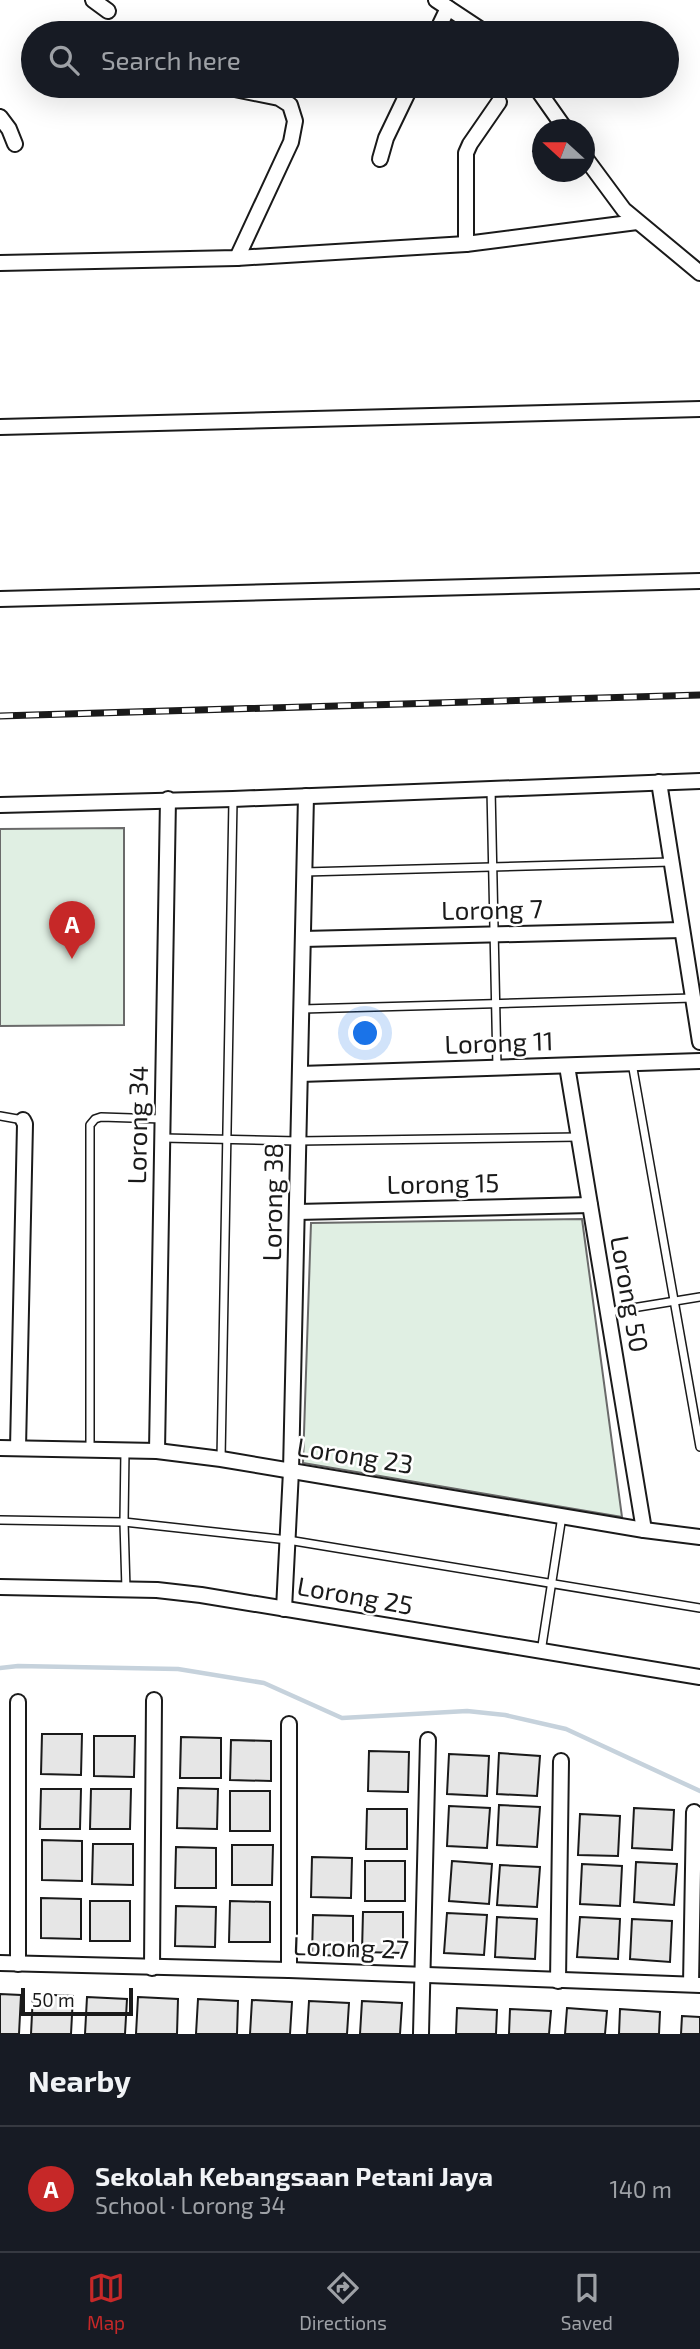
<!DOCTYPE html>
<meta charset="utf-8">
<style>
:root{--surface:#171b24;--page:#20242c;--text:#f1f3f6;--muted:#9ea1a6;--line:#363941;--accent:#c62828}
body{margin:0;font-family:"Exo 2",sans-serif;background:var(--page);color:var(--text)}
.compass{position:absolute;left:532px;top:119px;width:63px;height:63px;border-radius:50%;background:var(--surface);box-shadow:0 7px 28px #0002;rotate:291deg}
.scale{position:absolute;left:21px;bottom:18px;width:112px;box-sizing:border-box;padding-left:7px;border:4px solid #1a1a1a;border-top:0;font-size:19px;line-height:24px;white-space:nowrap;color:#1a1a1a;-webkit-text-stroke:5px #fff;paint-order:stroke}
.you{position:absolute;left:366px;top:1034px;width:24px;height:24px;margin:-18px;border:5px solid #fff;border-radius:50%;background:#1a73e8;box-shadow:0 0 0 10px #1a73e833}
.badge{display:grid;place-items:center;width:46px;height:46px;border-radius:50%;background:var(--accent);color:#fff;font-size:23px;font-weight:700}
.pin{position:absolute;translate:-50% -58px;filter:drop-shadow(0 2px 4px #0008)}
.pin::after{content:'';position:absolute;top:37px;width:24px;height:21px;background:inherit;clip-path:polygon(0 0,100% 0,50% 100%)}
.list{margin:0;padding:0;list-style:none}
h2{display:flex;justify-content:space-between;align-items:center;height:91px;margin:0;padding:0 28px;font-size:30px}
h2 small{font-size:23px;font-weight:400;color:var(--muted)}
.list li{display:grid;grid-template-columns:46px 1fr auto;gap:21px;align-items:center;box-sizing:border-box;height:126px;padding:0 28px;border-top:2px solid var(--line)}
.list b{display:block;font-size:26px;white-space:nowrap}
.list p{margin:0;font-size:23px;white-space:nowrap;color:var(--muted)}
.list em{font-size:23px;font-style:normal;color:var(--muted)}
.icon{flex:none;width:38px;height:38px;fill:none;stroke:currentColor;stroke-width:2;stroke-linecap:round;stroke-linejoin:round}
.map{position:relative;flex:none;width:700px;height:2034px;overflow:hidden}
.search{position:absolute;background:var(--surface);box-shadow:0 7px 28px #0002;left:21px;right:21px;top:21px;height:77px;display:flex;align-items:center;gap:18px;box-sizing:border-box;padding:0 24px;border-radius:38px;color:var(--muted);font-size:26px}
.sheet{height:217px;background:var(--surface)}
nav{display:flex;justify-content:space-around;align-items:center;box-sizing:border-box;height:98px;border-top:2px solid var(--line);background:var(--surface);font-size:19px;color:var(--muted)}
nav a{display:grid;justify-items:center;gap:4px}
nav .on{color:var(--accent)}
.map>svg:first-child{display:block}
.green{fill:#e0efe3;stroke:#6a6a6a;stroke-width:2}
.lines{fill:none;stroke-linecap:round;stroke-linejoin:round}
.stream{stroke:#c6d2dc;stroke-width:4.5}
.building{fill:#e6e6e6;stroke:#1a1a1a;stroke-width:2}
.lane-casing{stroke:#1a1a1a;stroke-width:10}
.street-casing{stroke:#1a1a1a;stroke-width:18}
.lane{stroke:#fff;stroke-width:7}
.street{stroke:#fff;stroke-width:14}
.rail-casing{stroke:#1a1a1a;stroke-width:7}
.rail{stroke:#fff;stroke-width:4.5;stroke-dasharray:13;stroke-linecap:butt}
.labels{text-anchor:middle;stroke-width:5;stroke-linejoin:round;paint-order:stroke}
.street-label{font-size:26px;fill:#1a1a1a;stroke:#fff}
</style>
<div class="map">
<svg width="700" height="2034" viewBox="0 0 700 2034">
<rect width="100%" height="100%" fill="#fff"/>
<g class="green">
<polygon points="124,828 124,1025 0,1026 0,829"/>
<polygon points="582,1219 622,1517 303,1463 311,1223"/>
</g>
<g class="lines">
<polyline class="stream" points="0,1668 18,1666 178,1669 264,1683 342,1718 467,1711 505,1715 566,1729 700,1791"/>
</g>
<g class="building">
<polygon points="42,1734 82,1734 81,1775 41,1774"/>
<polygon points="94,1736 135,1736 134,1777 94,1776"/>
<polygon points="181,1737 221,1738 221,1778 180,1778"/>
<polygon points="231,1740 271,1741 271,1781 230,1780"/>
<polygon points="369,1751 409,1752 408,1792 368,1791"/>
<polygon points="499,1753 540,1756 537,1796 497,1794"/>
<polygon points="449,1754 489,1756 487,1796 447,1794"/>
<polygon points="178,1788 218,1789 217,1829 177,1828"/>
<polygon points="41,1789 81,1789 80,1829 40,1829"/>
<polygon points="91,1789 131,1789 130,1829 90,1829"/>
<rect x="230" y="1791" width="40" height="40"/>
<polygon points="499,1805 540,1807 537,1847 497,1845"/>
<polygon points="449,1806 490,1808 487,1848 447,1846"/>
<polygon points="634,1808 674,1810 672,1850 632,1848"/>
<polygon points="367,1809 407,1809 407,1849 366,1849"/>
<polygon points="580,1814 620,1816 618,1856 578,1855"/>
<polygon points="42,1840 82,1841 82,1881 42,1880"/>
<polygon points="93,1844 133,1844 133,1885 92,1884"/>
<polygon points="232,1845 273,1845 272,1885 232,1885"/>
<polygon points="176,1847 216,1848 216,1888 175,1888"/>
<polygon points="312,1857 352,1858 351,1898 311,1897"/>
<rect x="365" y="1861" width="40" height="40"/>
<polygon points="452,1861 492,1864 489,1904 449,1901"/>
<polygon points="636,1862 677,1864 674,1905 634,1902"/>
<polygon points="582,1864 622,1866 620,1906 580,1904"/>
<polygon points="500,1865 540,1867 537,1907 497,1905"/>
<polygon points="41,1898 81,1899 81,1939 41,1938"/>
<rect x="90" y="1901" width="40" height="40"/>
<polygon points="230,1901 270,1902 270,1942 229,1942"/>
<polygon points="176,1906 216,1907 215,1947 175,1946"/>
<polygon points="363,1912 403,1912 403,1953 362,1952"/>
<polygon points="447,1913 487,1915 484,1955 444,1953"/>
<polygon points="313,1915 353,1916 353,1956 312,1955"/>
<polygon points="497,1917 537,1919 535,1959 495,1957"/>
<polygon points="580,1917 620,1919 618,1959 577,1957"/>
<polygon points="632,1919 672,1921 670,1962 630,1959"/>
<polygon points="0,1994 21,1995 19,2034 0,2034"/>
<polygon points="33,1994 73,1996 71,2034 31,2034"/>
<polygon points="87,1997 127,1999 125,2034 85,2034"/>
<polygon points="138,1997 178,1999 177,2034 136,2034"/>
<polygon points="198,1999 238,2001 237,2034 196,2034"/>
<polygon points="252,2000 292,2002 290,2034 250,2034"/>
<polygon points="309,2001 349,2003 347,2034 307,2034"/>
<polygon points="362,2001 402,2003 400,2034 360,2034"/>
<polygon points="457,2008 497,2010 496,2034 456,2034"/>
<polygon points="567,2008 607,2011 605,2034 565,2034"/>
<polygon points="510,2009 551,2011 549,2034 509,2034"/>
<polygon points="620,2009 660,2012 659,2034 619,2034"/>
<polygon points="682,2016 700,2017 700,2034 681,2034"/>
</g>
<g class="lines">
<g class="lane-casing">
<g id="lane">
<polyline points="491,789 497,1067"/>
<polyline points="304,872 671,862"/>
<polyline points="302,1009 693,998"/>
<polyline points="632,1063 700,1447"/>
<polyline points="0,1116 23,1120"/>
<polyline points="163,1138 298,1141 579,1137"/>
<polyline points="608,1312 700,1297"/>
<polyline points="90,1449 90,1125 95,1119 101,1117 163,1119"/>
<polyline points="125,1450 124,1522 126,1589"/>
<polyline points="221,1459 233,800"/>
<polyline points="0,1520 124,1522 288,1540 700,1608"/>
<polyline points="541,1652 562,1516"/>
</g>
</g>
<g class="street-casing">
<g id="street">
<polyline points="93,0 108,11"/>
<polyline points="436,0 486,33"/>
<polyline points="436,33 448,8"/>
<polyline points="220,86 279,98 290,105 295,121 291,142 237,258"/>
<polyline points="535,86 566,130"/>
<polyline points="0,117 9,129 15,144"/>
<polyline points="584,156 624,210 700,273"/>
<polyline points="380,159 386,138 411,86"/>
<polyline points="466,244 466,153 470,144 499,102"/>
<polyline points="0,263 237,258 466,244 637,222"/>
<polyline points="0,427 700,409"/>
<polyline points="0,599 700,581"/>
<polyline points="659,782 700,1042"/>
<polyline points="0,805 233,799 700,781"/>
<polyline points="303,939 682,930"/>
<polyline points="567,1066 644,1530"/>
<polyline points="300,1074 700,1061"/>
<polyline points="297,1212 590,1205"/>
<polyline points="0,1448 157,1451 221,1459 644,1530 700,1537"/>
<polyline points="18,1448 25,1124 23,1120"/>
<polyline points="157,1451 168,799"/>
<polyline points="0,1587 157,1590 201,1595 700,1677"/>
<polyline points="284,1609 291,1471 306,796"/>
<polyline points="289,1724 289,1970"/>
<polyline points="0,1963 289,1970 700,1985"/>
<polyline points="18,1964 18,1702"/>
<polyline points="152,1968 154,1700"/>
<polyline points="558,1981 561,1761"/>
<polyline points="691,1984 694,1812"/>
<polyline points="421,2034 428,1740"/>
</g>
</g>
<use href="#lane" class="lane"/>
<use href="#street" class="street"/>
<g class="rail-casing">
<polyline id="rail" points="0,716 700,695"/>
</g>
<use href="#rail" class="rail"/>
</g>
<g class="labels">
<g class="street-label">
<text transform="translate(492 910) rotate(-1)" y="9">Lorong 7</text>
<text transform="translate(499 1043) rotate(-2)" y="9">Lorong 11</text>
<text transform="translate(138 1125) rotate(-89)" y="9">Lorong 34</text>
<text transform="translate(443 1184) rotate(-1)" y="9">Lorong 15</text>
<text transform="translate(273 1202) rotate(-89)" y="9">Lorong 38</text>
<text transform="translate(629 1294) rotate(80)" y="9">Lorong 50</text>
<text transform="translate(355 1456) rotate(9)" y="9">Lorong 23</text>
<text transform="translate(355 1596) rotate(10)" y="9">Lorong 25</text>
<text transform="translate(351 1948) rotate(2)" y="9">Lorong 27</text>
</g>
</g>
</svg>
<svg class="compass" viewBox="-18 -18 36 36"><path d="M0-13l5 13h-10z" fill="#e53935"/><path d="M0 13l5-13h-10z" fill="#9ea1a6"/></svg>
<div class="scale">50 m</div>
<div class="you"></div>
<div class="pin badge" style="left:72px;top:959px">A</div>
<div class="search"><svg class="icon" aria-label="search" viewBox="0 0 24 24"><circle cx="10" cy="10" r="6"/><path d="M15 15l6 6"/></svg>Search here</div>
</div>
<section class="sheet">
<h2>Nearby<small></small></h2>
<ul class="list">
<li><span class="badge">A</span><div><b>Sekolah Kebangsaan Petani Jaya</b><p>School · Lorong 34</p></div><em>140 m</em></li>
</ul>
</section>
<nav>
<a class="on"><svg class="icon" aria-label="map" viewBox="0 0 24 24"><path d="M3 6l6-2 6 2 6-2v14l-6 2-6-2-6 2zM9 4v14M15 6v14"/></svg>Map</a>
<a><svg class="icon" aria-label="directions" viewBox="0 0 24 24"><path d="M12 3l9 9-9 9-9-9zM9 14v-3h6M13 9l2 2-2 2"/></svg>Directions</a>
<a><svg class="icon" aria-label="saved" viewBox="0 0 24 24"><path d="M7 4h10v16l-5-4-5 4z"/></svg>Saved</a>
</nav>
